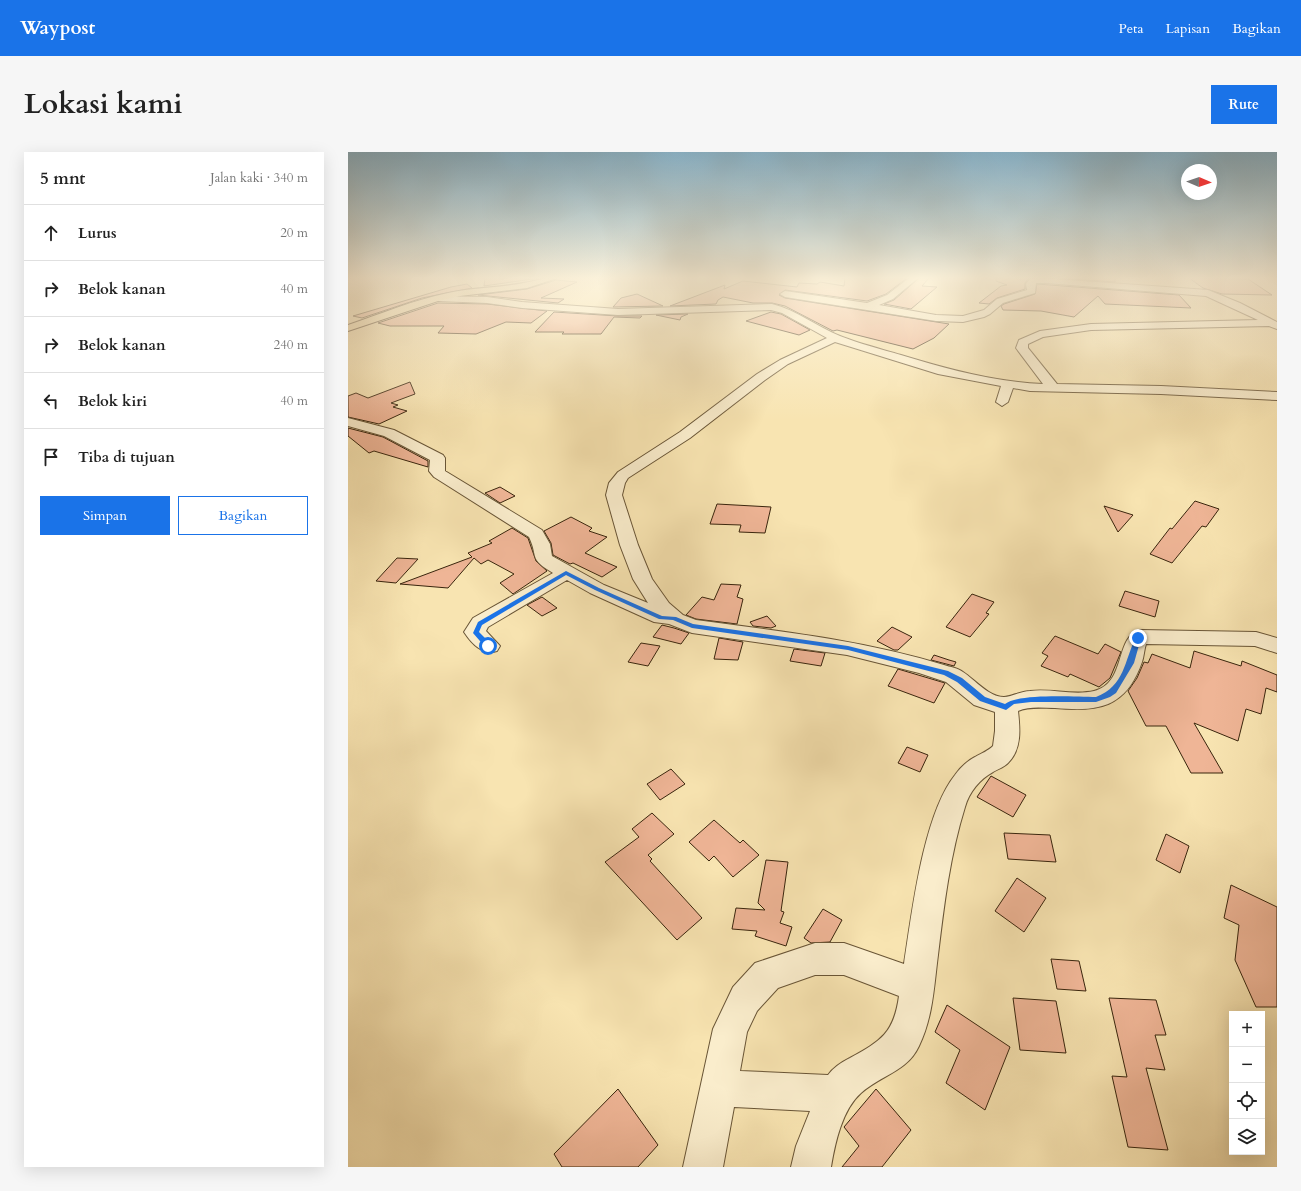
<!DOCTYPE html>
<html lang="id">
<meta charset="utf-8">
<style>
:root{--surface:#fff;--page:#f6f6f6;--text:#222;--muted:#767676;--line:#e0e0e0;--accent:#1a73e8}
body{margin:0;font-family:Cardo,serif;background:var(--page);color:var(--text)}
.controls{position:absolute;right:12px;bottom:12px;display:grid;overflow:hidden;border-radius:0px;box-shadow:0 4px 16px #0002}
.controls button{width:36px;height:36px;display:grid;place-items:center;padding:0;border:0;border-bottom:1px solid var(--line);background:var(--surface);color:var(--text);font:20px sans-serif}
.compass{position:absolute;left:833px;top:12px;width:36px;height:36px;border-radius:50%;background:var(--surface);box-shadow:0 4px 16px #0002;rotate:92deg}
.stop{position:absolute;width:12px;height:12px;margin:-9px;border:3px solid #1a73e8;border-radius:50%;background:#fff}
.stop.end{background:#1a73e8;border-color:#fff;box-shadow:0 1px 4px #0008}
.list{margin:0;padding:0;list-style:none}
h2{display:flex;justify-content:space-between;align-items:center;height:52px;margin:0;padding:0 16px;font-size:17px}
h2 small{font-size:13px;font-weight:400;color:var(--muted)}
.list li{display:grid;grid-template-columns:26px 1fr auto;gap:12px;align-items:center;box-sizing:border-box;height:56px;padding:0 16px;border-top:1px solid var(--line)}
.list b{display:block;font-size:15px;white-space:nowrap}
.list em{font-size:13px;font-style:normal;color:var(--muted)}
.actions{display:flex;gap:8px;padding:12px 16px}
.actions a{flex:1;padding:9px 0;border:1px solid var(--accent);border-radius:0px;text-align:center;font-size:14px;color:var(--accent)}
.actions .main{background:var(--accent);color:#fff}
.icon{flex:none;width:22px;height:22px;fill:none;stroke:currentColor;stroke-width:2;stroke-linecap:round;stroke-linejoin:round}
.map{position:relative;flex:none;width:929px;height:1015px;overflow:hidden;border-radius:0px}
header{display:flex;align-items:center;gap:24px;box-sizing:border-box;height:56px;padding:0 20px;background:var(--accent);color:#fff}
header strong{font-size:19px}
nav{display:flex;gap:22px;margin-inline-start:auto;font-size:14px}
.intro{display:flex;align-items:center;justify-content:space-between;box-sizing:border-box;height:96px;padding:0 24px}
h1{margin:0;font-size:28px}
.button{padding:10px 18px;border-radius:0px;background:var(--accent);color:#fff;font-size:14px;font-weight:700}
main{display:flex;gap:24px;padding:0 24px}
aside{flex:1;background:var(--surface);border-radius:0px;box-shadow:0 4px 16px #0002}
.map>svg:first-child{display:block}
.building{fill:#efb596;stroke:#39250d}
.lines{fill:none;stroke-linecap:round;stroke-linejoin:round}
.minor-casing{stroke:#695536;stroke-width:2}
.major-casing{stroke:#39250d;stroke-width:2}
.minor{fill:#faedcc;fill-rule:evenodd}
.major{fill:#f8e4b1;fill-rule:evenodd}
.route{fill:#1a73e8}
</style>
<header>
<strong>Waypost</strong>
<nav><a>Peta</a><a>Lapisan</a><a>Bagikan</a></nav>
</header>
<div class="intro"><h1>Lokasi kami</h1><a class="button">Rute</a></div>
<main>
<aside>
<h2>5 mnt<small>Jalan kaki · 340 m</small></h2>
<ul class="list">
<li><svg class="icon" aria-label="ahead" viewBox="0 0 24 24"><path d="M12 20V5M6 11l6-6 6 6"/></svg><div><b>Lurus</b></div><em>20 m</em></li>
<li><svg class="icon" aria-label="right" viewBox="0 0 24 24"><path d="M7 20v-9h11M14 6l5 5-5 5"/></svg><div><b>Belok kanan</b></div><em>40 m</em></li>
<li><svg class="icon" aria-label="right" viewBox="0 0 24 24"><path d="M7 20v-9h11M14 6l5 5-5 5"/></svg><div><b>Belok kanan</b></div><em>240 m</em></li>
<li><svg class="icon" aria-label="left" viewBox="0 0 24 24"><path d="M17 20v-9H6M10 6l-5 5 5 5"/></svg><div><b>Belok kiri</b></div><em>40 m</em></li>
<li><svg class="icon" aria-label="arrive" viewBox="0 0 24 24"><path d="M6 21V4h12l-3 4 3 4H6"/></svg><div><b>Tiba di tujuan</b></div></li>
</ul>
<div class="actions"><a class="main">Simpan</a><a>Bagikan</a></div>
</aside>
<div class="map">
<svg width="929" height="1015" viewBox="0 0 929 1015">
<rect width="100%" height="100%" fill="#f8e4b1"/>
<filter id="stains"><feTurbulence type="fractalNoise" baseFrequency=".005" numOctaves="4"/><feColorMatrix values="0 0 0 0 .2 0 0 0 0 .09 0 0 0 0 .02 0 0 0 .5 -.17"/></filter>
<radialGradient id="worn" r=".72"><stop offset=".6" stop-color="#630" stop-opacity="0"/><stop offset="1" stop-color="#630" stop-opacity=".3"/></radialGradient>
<g class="building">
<polygon points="137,126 191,126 136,134"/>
<polygon points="497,126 559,126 538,142 519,149 437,138 431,143 437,146 601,172 586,186 565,197 489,178 485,179 437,154 424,151 405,151 375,145 370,148 368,152 322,154 377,133 376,137 395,129 449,135 451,131 469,132 472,130 496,134"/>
<polygon points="571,126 581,126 574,134 589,135 563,157 536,152 546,148"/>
<polygon points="648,126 681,126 677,131 677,137 649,146 641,152 631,151 653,134 659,133 648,129"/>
<polygon points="711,126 767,126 767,130"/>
<polygon points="841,126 900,127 924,143 874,142 855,136"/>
<polygon points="208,128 229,130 193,146 216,147 210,151 130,143 179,137"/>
<polygon points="119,132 124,136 74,146 14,166 5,164 103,135"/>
<polygon points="689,132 831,143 843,156 757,152 750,144 726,165 693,159 655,158 653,154 656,152 687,142"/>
<polygon points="289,142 315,154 265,155 273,146"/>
<polygon points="90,151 139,152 199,159 183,171 158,170 128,182 90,181 96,174 42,174 30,171"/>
<polygon points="206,160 270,164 294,164 292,166 266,165 253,182 214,182 216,180 187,180"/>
<polygon points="423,160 433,162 462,178 451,183 398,169"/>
<polygon points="340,162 333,165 332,168 308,163"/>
<polygon points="62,230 67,242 43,251 50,253 45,255 59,259 31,272 0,265 0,244 8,241 20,246"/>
<polygon points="0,276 35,285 80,309 80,315 26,299 21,301 0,284"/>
<polygon points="152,335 167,344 152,351 137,341"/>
<polygon points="847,349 871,357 858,375 854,374 824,411 802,402 822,376 824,377"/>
<polygon points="369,352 423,355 417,381 391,380 393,373 362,372"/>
<polygon points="756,354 785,363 770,380"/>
<polygon points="223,365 244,376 241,379 259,385 237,401 269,415 254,425 225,411 222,412 205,403 203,391 196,379"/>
<polygon points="164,376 180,386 188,409 199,419 165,442 152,431 166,422 140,408 133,412 126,406 100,436 52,432 124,405 120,401 144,391 141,389"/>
<polygon points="49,406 70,407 48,431 28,429"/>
<polygon points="373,432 393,433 389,445 395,447 389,472 348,467 338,463 354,445 366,448"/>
<polygon points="777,439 811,449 807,465 771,454"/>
<polygon points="624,442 646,450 638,461 641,462 622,485 598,475"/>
<polygon points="194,445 209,456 194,464 179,453"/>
<polygon points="419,464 428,474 423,476 405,474 402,470"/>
<polygon points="314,473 326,476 341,481 333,492 305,485"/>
<polygon points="544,475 564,485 550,498 546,498 529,489"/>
<polygon points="707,484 750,502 757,492 773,500 762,526 751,535 722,522 720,525 693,514 700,504 694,501"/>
<polygon points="371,486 395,490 390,508 366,507"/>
<polygon points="293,491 312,494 300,514 280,510"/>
<polygon points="446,497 477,501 473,514 442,509"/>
<polygon points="846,499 893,514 894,509 929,523 929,540 918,536 913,562 898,557 890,589 846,571 875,621 843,621 818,574 798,574 780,539 789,526 796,510 800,511 804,502 842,516"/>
<polygon points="586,503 601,508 608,510 606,514 583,508"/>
<polygon points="550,517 597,531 586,551 540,534"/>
<polygon points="559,595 580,603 572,620 550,611"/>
<polygon points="323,617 337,632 312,648 299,632"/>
<polygon points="643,624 678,643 665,665 629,645"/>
<polygon points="304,661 326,682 300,703 304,707 302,709 354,766 329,788 257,710 291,685 284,677"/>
<polygon points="366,668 392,691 395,688 411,703 385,725 366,704 361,709 341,690"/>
<polygon points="656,681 702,683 708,710 660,707"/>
<polygon points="818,682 841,694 832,721 808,708"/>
<polygon points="418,708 440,710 433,759 436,760 432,771 444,775 438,794 407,784 409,779 384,777 388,756 417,758 410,751"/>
<polygon points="669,726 698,746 676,780 647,759"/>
<polygon points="883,733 929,755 929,855 908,855 887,808 891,773 876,766"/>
<polygon points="475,757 494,768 482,790 463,791 456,786"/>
<polygon points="703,807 731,809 738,839 709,837"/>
<polygon points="665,846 708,849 718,901 672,898"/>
<polygon points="761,846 808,848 818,883 807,883 817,918 798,916 820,998 780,995 764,924 779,925"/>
<polygon points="599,853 662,895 637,958 598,931 612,898 587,880"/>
<polygon points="270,937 310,993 290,1015 214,1015 206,1002"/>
<polygon points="528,937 563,978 534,1015 494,1015 511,994 496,975"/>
</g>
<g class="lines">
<g class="minor-casing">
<path id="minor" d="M561,126H570L545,147L531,153L588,163L615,164L636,158L649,147L679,138L678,132L682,127L692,126L860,138L892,151L929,170V177L921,174L743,178L695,185L680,192V196L709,232L813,234L929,240V248L813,242L682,239L665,236L660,250L654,254L648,250L653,234L590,222L487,190L440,212L417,228L342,286L280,326L277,331L274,343L290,393L304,427L321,451L335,463L348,468C431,479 515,488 596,513C602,515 610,516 615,520C627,528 641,545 656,545C662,545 674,539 682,539C703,536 725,544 746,539C779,531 766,485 792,478L908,480L929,486V501L907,494L798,492C796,498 796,504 794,510C778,556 750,560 707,556C695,556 681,554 670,559C672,577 674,597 660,611C656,615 650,617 645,620C632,627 621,640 617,655C602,703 596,753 590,803C586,834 585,865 571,894C559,920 533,923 513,941C494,958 487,991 483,1015H443L448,994L462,959L386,955L375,1015H335L365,877L385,835L407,811L467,791H496L556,812C564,761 575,663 607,623C612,616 619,609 627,605C634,601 640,599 645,594L647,579V560L626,553L598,530L571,521L499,503L344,481L321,472L306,470L242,441L219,428L140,475L138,479L152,494L149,499C134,503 124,492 116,480L125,466L205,421C180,406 191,406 181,385L86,325L81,319L82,308L36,284L0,274V266L46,278L95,303L97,306V319L194,378L202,392L204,404L256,433L300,451L285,427L272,393L258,343L261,331L270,320L332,280L409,222L432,208L479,186L434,161L423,158L270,163L174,156L139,151L90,149L87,148V144L139,145L174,150L270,157L424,152C449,158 469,175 492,184C512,192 533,197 553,203C599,217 647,230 695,232L668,196L671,188L692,179L743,172L910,168L858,144L698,131H688L687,141L655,151L642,162L636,165L615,170L588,169L437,145L432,142L437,139L519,151L539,143ZM467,823H496L551,844C546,881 533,889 502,906C494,910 486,915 480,923L392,919L399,880L409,859L430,836Z"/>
</g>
<g class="major-casing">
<path id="major" d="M197,126H209L179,136L112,144L90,149L0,179V173C33,162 65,148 100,141C132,134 165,136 197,126Z"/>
</g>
<use href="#minor" class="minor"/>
<use href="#major" class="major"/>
</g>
<linearGradient id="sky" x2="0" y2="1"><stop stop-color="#8ab8d1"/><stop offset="0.47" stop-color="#fcf3dc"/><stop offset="1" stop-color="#fcf3dc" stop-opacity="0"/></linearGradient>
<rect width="929" height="268" fill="url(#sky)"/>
<path class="route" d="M218,419L251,436L314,464L328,465L345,472L500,494L600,519L614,526L637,545L657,552C672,541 727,545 748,545C777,534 776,509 788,485L793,486L786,511L768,541L762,545L748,550H683L666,552L658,558L632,549L609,530L596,523L500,498L344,476L325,468L311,467L247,438L218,423L134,473L131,480L143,492V496H138L125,481L130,470Z"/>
<rect width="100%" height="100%" filter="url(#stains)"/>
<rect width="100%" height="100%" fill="url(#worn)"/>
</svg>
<div class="controls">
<button>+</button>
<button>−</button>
<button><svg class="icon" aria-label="locate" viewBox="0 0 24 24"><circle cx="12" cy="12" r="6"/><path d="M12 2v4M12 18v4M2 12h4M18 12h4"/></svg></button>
<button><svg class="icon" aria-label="layers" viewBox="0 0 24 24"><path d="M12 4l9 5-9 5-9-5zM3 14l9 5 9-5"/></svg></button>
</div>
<svg class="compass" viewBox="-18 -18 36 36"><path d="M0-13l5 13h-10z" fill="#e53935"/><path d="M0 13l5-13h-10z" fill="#767676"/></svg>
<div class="stop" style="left:140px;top:494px"></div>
<div class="stop end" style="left:790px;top:486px"></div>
</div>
</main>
